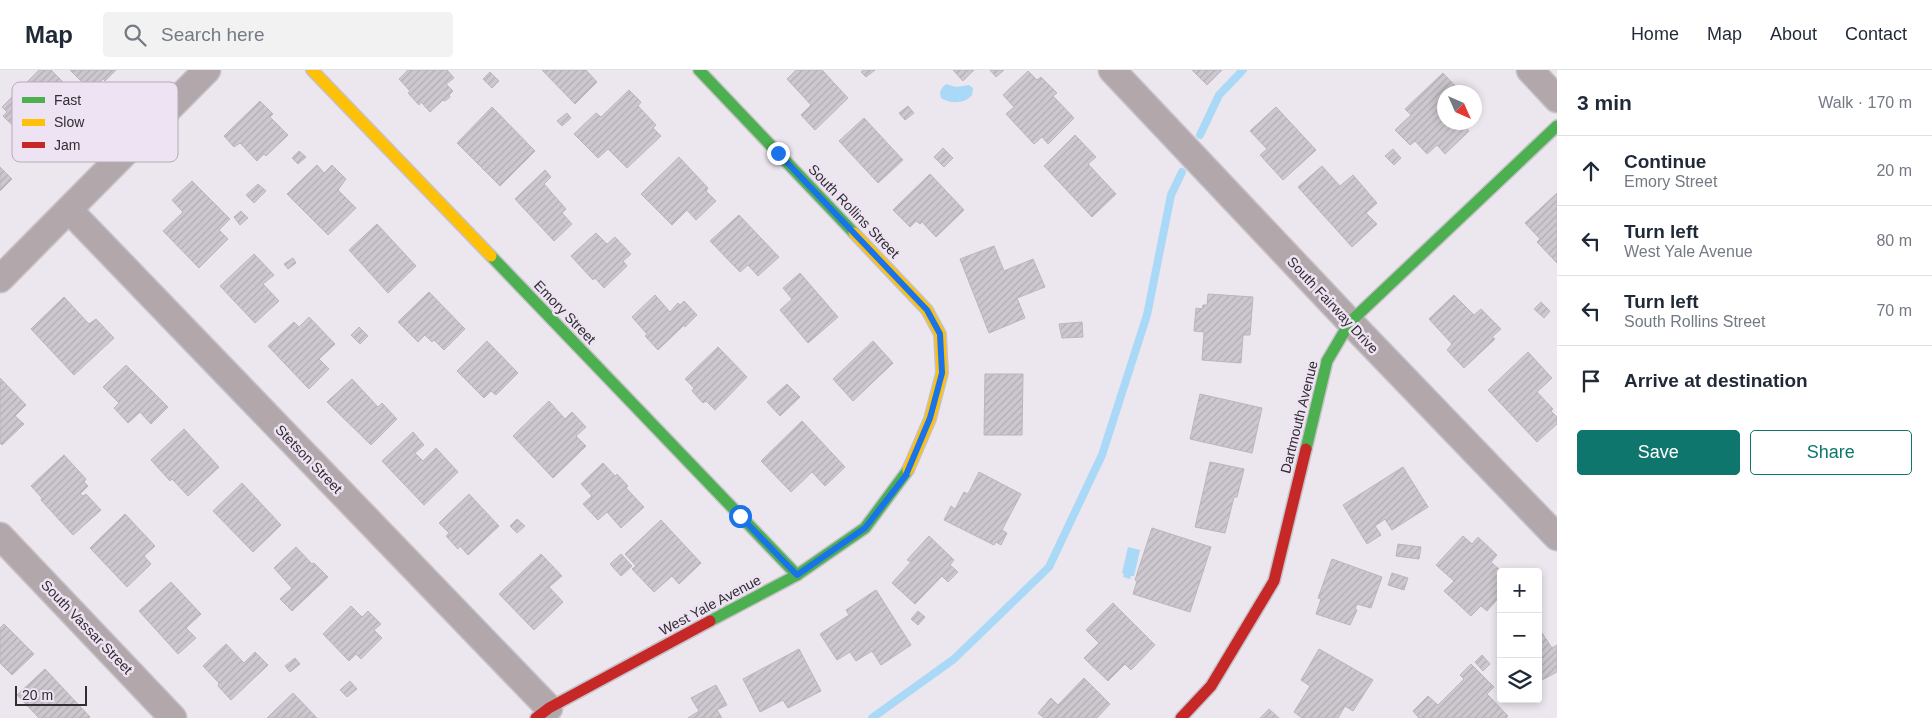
<!DOCTYPE html>
<meta charset="utf-8">
<style>
:root{--surface:#fff;--page:#f2f2f3;--text:#1f2937;--muted:#747a83;--line:#e0e1e3;--accent:#0f766e}
body{margin:0;font-family:Helvetica,sans-serif;background:var(--page);color:var(--text)}
.controls{position:absolute;right:15px;bottom:15px;display:grid;overflow:hidden;border-radius:5px;box-shadow:0 2px 8px #0003}
.controls button{width:45px;height:45px;display:grid;place-items:center;padding:0;border:0;border-bottom:1px solid var(--line);background:var(--surface);color:var(--text);font:25px sans-serif}
.compass{position:absolute;left:1437px;top:15px;width:45px;height:45px;border-radius:50%;background:var(--surface);box-shadow:0 2px 8px #0003;rotate:135deg}
.scale{position:absolute;left:15px;bottom:12px;width:72px;box-sizing:border-box;padding-left:5px;border:2px solid #312d32;border-top:0;font-size:14px;line-height:18px;white-space:nowrap;color:#312d32;-webkit-text-stroke:4px #ede3f2;paint-order:stroke}
.stop{position:absolute;width:15px;height:15px;margin:-11px;border:4px solid #1a73e8;border-radius:50%;background:#fff}
.stop.end{background:#1a73e8;border-color:#fff;box-shadow:0 1px 5px #0008}
.list{margin:0;padding:0;list-style:none}
h2{display:flex;justify-content:space-between;align-items:center;height:65px;margin:0;padding:0 20px;font-size:21px}
h2 small{font-size:16px;font-weight:400;color:var(--muted)}
.list li{display:grid;grid-template-columns:32px 1fr auto;gap:15px;align-items:center;box-sizing:border-box;height:70px;padding:0 20px;border-top:1px solid var(--line)}
.list b{display:block;font-size:19px;white-space:nowrap}
.list p{margin:0;font-size:16px;white-space:nowrap;color:var(--muted)}
.list em{font-size:16px;font-style:normal;color:var(--muted)}
.actions{display:flex;gap:10px;padding:15px 20px}
.actions a{flex:1;padding:11px 0;border:1px solid var(--accent);border-radius:5px;text-align:center;font-size:18px;color:var(--accent)}
.actions .main{background:var(--accent);color:#fff}
.icon{flex:none;width:28px;height:28px;fill:none;stroke:currentColor;stroke-width:2;stroke-linecap:round;stroke-linejoin:round}
.map{position:relative;flex:none;width:1557px;height:648px;overflow:hidden}
header{display:flex;align-items:center;gap:30px;box-sizing:border-box;height:70px;padding:0 25px;background:var(--surface);border-bottom:1px solid var(--line)}
header strong{font-size:24px}
nav{display:flex;gap:28px;margin-inline-start:auto;font-size:18px}
.search{width:350px;height:45px;background:var(--page);display:flex;align-items:center;gap:12px;box-sizing:border-box;padding:0 18px;border-radius:5px;color:var(--muted);font-size:19px}
main{display:flex}
aside{flex:1;background:var(--surface)}
.map>svg:first-child{display:block}
.water{fill:#aad9f8}
.lines{fill:none;stroke-linecap:round;stroke-linejoin:round}
.stream{stroke:#aad9f8;stroke-width:8}
.building{fill:url(#building-hatch);stroke:#bab6bc}
.street-casing{stroke:#c6c2c8;stroke-width:29}
.fast-casing{stroke:#c6c2c8;stroke-width:14}
.slow-casing{stroke:#c6c2c8;stroke-width:14}
.jam-casing{stroke:#c6c2c8;stroke-width:14}
.street{stroke:#b2a8ab;stroke-width:26}
.fast{stroke:#4caf50;stroke-width:11}
.slow{stroke:#ffc107;stroke-width:11}
.jam{stroke:#c62828;stroke-width:11}
.route{stroke:#1a73e8;stroke-width:6}
.labels{text-anchor:middle;stroke-width:5;stroke-linejoin:round;paint-order:stroke}
.street-label{font-size:14px;fill:#312d32;stroke:#ede3f2}
.key{fill:#ede3f2;stroke:#b5acb8;stroke-width:1}
.key-label{font-size:14px;fill:#312d32}
</style>
<header>
<strong>Map</strong>
<div class="search"><svg class="icon" aria-label="search" viewBox="0 0 24 24"><circle cx="10" cy="10" r="6"/><path d="M15 15l6 6"/></svg>Search here</div>
<nav><a>Home</a><a>Map</a><a>About</a><a>Contact</a></nav>
</header>
<main>
<div class="map">
<svg width="1557" height="648" viewBox="0 0 1557 648">
<defs>
<pattern id="building-hatch" width="6" height="6" patternUnits="userSpaceOnUse" patternTransform="scale(1.25)"><rect width="6" height="6" fill="#cdc8cf"/><path d="M-1 1l2-2M0 6l6-6M5 7l2-2" fill="none" stroke="#b0acb2"/></pattern>
</defs>
<rect width="100%" height="100%" fill="#ece6ee"/>
<g class="water">
<path d="M946,14L956,17L969,15L973,18L972,25C965,34 950,34 941,28L940,22L942,18Z"/>
<polygon points="1128,477 1140,480 1134,506 1131,506 1130,509 1123,507 1124,504 1122,503"/>
</g>
<g class="lines">
<g class="stream">
<polyline points="1200,65 1219,25 1243,0"/>
<polyline points="872,648 954,589 1049,497 1102,385 1147,245 1171,125 1182,102"/>
</g>
</g>
<g class="building">
<polygon points="39,0 51,0 70,19 65,23 81,39 39,81 3,46 7,42 2,37"/>
<polygon points="70,0 116,0 105,11 103,9 91,21"/>
<polygon points="408,0 447,0 454,8 446,14 453,21 449,25 450,27 445,31 443,30 430,42 421,32 419,35 408,23 410,21 399,9"/>
<polygon points="542,0 586,0 597,12 575,34"/>
<polygon points="796,0 822,0 848,28 815,60 801,45 811,35 787,9"/>
<polygon points="864,0 875,0 866,7 861,2"/>
<polygon points="953,0 974,0 963,11"/>
<polygon points="990,0 1004,0 996,7"/>
<polygon points="1192,0 1222,0 1207,15"/>
<polygon points="1028,1 1037,10 1041,7 1057,23 1053,26 1074,48 1048,74 1042,67 1034,74 1006,44 1014,37 1003,25"/>
<polygon points="490,2 499,11 492,18 483,9"/>
<polygon points="1443,3 1461,22 1444,22 1444,52 1461,52 1469,61 1445,84 1437,75 1427,84 1415,71 1410,75 1395,60 1411,45 1405,39"/>
<polygon points="629,20 641,32 638,36 656,55 653,58 661,66 627,98 608,79 598,88 574,64 596,43 601,47"/>
<polygon points="260,31 273,44 270,47 288,65 266,86 264,84 257,91 240,73 234,77 224,66"/>
<polygon points="908,36 914,43 905,50 899,43"/>
<polygon points="492,37 535,81 500,116 457,73"/>
<polygon points="1276,37 1316,80 1283,110 1260,85 1267,79 1250,61"/>
<polygon points="567,43 571,48 562,56 557,51"/>
<polygon points="864,48 903,90 878,113 839,71"/>
<polygon points="1075,65 1096,87 1088,94 1116,124 1092,147 1044,96"/>
<polygon points="943,78 953,88 944,97 934,87"/>
<polygon points="1393,79 1401,88 1394,95 1385,86"/>
<polygon points="299,81 306,87 298,94 292,88"/>
<polygon points="679,87 708,118 706,121 716,131 696,150 687,140 672,155 641,124"/>
<polygon points="317,95 324,103 332,95 346,109 338,120 356,138 328,165 287,124"/>
<polygon points="1322,96 1340,116 1353,105 1377,133 1366,143 1377,154 1352,177 1298,117"/>
<polygon points="0,97 12,109 0,121"/>
<polygon points="545,100 551,107 544,114 566,139 562,143 572,154 554,171 515,129"/>
<polygon points="930,104 964,140 936,167 922,152 920,154 916,151 910,157 893,140"/>
<polygon points="192,111 230,149 219,160 228,169 199,198 163,161 183,142 172,130"/>
<polygon points="258,114 266,121 254,133 246,125"/>
<polygon points="1557,123 1557,193 1537,172 1540,169 1525,153"/>
<polygon points="241,141 248,148 240,155 234,147"/>
<polygon points="739,145 779,187 758,206 748,195 740,202 710,171"/>
<polygon points="377,154 416,196 388,223 349,180"/>
<polygon points="596,163 607,174 615,167 631,184 623,191 627,196 604,218 595,208 593,210 571,186"/>
<polygon points="994,176 1004,201 1033,189 1045,217 1017,228 1025,248 989,263 960,189"/>
<polygon points="254,184 274,205 263,214 279,231 255,253 220,216"/>
<polygon points="293,188 296,193 288,199 284,194"/>
<polygon points="800,203 838,247 808,273 780,240 792,229 783,218"/>
<polygon points="429,222 465,259 444,280 434,270 432,272 425,265 418,272 398,252"/>
<polygon points="1208,224 1253,227 1250,265 1243,265 1241,293 1202,290 1204,262 1194,261 1196,238 1202,239 1203,235 1207,235"/>
<polygon points="655,225 670,242 678,233 680,235 684,231 697,245 685,257 684,255 658,280 645,266 647,264 632,247"/>
<polygon points="1454,225 1474,245 1481,239 1501,259 1492,267 1495,269 1464,298 1447,280 1452,274 1429,249"/>
<polygon points="64,227 89,254 96,249 114,268 74,305 31,259"/>
<polygon points="1541,232 1550,241 1544,248 1534,239"/>
<polygon points="309,247 335,274 319,289 329,299 309,319 268,276 294,252 299,257"/>
<polygon points="1082,252 1083,267 1062,268 1059,254"/>
<polygon points="359,257 368,266 360,274 351,265"/>
<polygon points="487,271 518,303 496,325 491,321 484,328 457,301"/>
<polygon points="873,271 893,293 853,331 833,309"/>
<polygon points="718,277 747,307 715,340 706,331 703,333 692,321 694,318 685,309"/>
<polygon points="1528,282 1552,308 1537,322 1553,339 1551,341 1557,347 1557,354 1537,372 1488,320"/>
<polygon points="126,295 168,337 151,354 140,342 128,353 114,338 119,333 103,317"/>
<polygon points="985,304 1023,304 1022,365 984,365"/>
<polygon points="0,308 26,335 15,346 24,354 2,375 0,373"/>
<polygon points="352,309 378,337 382,333 397,349 371,375 327,332"/>
<polygon points="787,314 800,327 780,346 767,332"/>
<polygon points="1200,324 1262,338 1252,383 1190,369"/>
<polygon points="549,331 565,349 572,342 586,357 576,366 586,376 553,408 513,366"/>
<polygon points="802,351 845,397 825,416 812,402 791,422 761,391"/>
<polygon points="184,359 219,397 188,426 172,409 170,411 151,390"/>
<polygon points="413,362 424,375 415,383 423,391 436,378 458,402 424,435 382,391"/>
<polygon points="64,385 86,409 84,412 88,416 80,424 83,426 86,424 101,440 73,465 41,430 42,428 31,416"/>
<polygon points="1210,392 1244,399 1237,427 1234,427 1225,463 1195,457"/>
<polygon points="603,393 615,406 617,404 628,416 626,418 644,437 621,458 607,442 598,450 583,434 592,426 581,414"/>
<polygon points="1403,397 1428,437 1392,460 1385,449 1375,456 1381,465 1367,474 1343,435"/>
<polygon points="979,402 1021,424 1002,460 1007,463 1001,475 996,472 994,475 944,450 951,436 955,439 964,422 968,424"/>
<polygon points="242,413 281,455 253,482 213,441"/>
<polygon points="469,424 499,456 468,485 460,476 458,479 446,466 449,463 439,453"/>
<polygon points="125,444 155,476 144,486 151,494 127,517 90,478"/>
<polygon points="517,449 525,456 517,463 510,456"/>
<polygon points="661,450 701,493 679,514 672,506 654,522 632,499 636,496 625,484"/>
<polygon points="1152,458 1211,477 1190,542 1133,524 1137,511 1135,510"/>
<polygon points="929,466 954,490 950,495 958,502 948,512 942,506 915,534 892,513 911,492 907,490"/>
<polygon points="1463,466 1472,474 1478,467 1497,485 1491,492 1502,502 1501,525 1487,541 1481,536 1471,546 1444,521 1454,511 1436,495"/>
<polygon points="1398,474 1421,477 1419,489 1396,486"/>
<polygon points="296,477 312,494 314,493 328,507 292,541 280,529 292,518 274,498"/>
<polygon points="541,484 562,506 549,517 563,532 534,560 499,524"/>
<polygon points="621,484 632,496 621,506 610,494"/>
<polygon points="1332,489 1382,507 1371,538 1357,534 1355,539 1357,540 1350,555 1316,544 1321,529 1318,528"/>
<polygon points="1392,503 1408,508 1404,520 1388,515"/>
<polygon points="171,512 201,544 186,558 196,568 178,584 139,541"/>
<polygon points="876,520 911,575 881,595 872,581 856,591 850,582 837,590 820,564 849,545 846,540"/>
<polygon points="1113,533 1155,575 1131,600 1125,594 1108,611 1084,588 1099,573 1086,560"/>
<polygon points="351,536 362,547 368,541 381,554 374,560 382,568 361,589 356,584 349,591 323,564"/>
<polygon points="918,541 925,547 918,555 911,549"/>
<polygon points="4,554 34,584 12,605 0,593 0,558"/>
<polygon points="1538,557 1552,578 1557,575 1557,602 1538,612"/>
<polygon points="226,574 244,593 255,582 268,595 231,630 218,616 219,613 203,596"/>
<polygon points="799,579 821,621 788,638 783,630 760,642 743,609"/>
<polygon points="1319,579 1373,610 1353,641 1345,636 1338,648 1302,648 1294,642 1310,616 1301,610"/>
<polygon points="1482,585 1490,594 1483,601 1475,592"/>
<polygon points="295,588 300,594 290,602 285,596"/>
<polygon points="1471,594 1494,617 1487,624 1508,646 1506,648 1419,648 1413,641 1428,626 1438,635 1464,609 1460,605"/>
<polygon points="45,599 90,647 89,648 39,648 17,625"/>
<polygon points="1084,608 1110,634 1097,648 1044,648 1038,643 1051,628 1058,635"/>
<polygon points="350,611 357,619 347,627 340,620"/>
<polygon points="716,615 727,635 717,640 722,648 688,648 699,641 691,628"/>
<polygon points="293,623 317,648 267,648"/>
<polygon points="1269,639 1279,648 1260,648"/>
</g>
<g class="lines">
<g class="street-casing">
<g id="street">
<polyline points="1112,0 1350,252 1557,467"/>
<polyline points="1530,0 1557,29"/>
<polyline points="69,140 549,638"/>
<polyline points="0,209 207,0"/>
<polyline points="0,466 173,648"/>
</g>
</g>
<g class="fast-casing">
<g id="fast">
<polyline points="699,0 854,163"/>
<polyline points="491,186 797,505"/>
<polyline points="1306,379 1327,291 1350,252 1557,56"/>
<polyline points="710,551 797,505 865,458 908,400"/>
</g>
</g>
<g class="slow-casing">
<g id="slow">
<polyline points="312,0 491,186"/>
<polyline points="854,163 927,240 940,264 942,303 930,349 908,400"/>
</g>
</g>
<g class="jam-casing">
<g id="jam">
<polyline points="536,648 549,638 710,551"/>
<polyline points="1181,648 1211,616 1274,511 1306,379"/>
</g>
</g>
<use href="#street" class="street"/>
<use href="#fast" class="fast"/>
<use href="#slow" class="slow"/>
<use href="#jam" class="jam"/>
</g>
<g class="lines">
<polyline class="route" points="740,446 797,505 865,458 906,405 930,348 942,303 940,264 927,240 778,83"/>
</g>
<g class="labels">
<g class="street-label">
<text transform="translate(854 141) rotate(46)" y="5">South Rollins Street</text>
<text transform="translate(1333 235) rotate(47)" y="5">South Fairway Drive</text>
<text transform="translate(565 242) rotate(46)" y="5">Emory Street</text>
<text transform="translate(1299 347) rotate(-76)" y="5">Dartmouth Avenue</text>
<text transform="translate(309 389) rotate(46)" y="5">Stetson Street</text>
<text transform="translate(710 535) rotate(-28)" y="5">West Yale Avenue</text>
<text transform="translate(87 557) rotate(46)" y="5">South Vassar Street</text>
</g>
</g>
<rect x="12" y="12" width="166" height="80" rx="8" class="key"/>
<rect x="22" y="27" width="23" height="6" fill="#4caf50"/>
<rect x="22" y="49" width="23" height="7" fill="#ffc107"/>
<rect x="22" y="72" width="23" height="6" fill="#c62828"/>
<g class="key-label">
<text x="54" y="35">Fast</text>
<text x="54" y="57">Slow</text>
<text x="54" y="80">Jam</text>
</g>
</svg>
<div class="controls">
<button>+</button>
<button>−</button>
<button><svg class="icon" aria-label="layers" viewBox="0 0 24 24"><path d="M12 4l9 5-9 5-9-5zM3 14l9 5 9-5"/></svg></button>
</div>
<svg class="compass" viewBox="-18 -18 36 36"><path d="M0-13l5 13h-10z" fill="#e53935"/><path d="M0 13l5-13h-10z" fill="#747a83"/></svg>
<div class="scale">20 m</div>
<div class="stop" style="left:740px;top:446px"></div>
<div class="stop end" style="left:778px;top:83px"></div>
</div>
<aside>
<h2>3 min<small>Walk · 170 m</small></h2>
<ul class="list">
<li><svg class="icon" aria-label="ahead" viewBox="0 0 24 24"><path d="M12 20V5M6 11l6-6 6 6"/></svg><div><b>Continue</b><p>Emory Street</p></div><em>20 m</em></li>
<li><svg class="icon" aria-label="left" viewBox="0 0 24 24"><path d="M17 20v-9H6M10 6l-5 5 5 5"/></svg><div><b>Turn left</b><p>West Yale Avenue</p></div><em>80 m</em></li>
<li><svg class="icon" aria-label="left" viewBox="0 0 24 24"><path d="M17 20v-9H6M10 6l-5 5 5 5"/></svg><div><b>Turn left</b><p>South Rollins Street</p></div><em>70 m</em></li>
<li><svg class="icon" aria-label="arrive" viewBox="0 0 24 24"><path d="M6 21V4h12l-3 4 3 4H6"/></svg><div><b>Arrive at destination</b></div></li>
</ul>
<div class="actions"><a class="main">Save</a><a>Share</a></div>
</aside>
</main>
